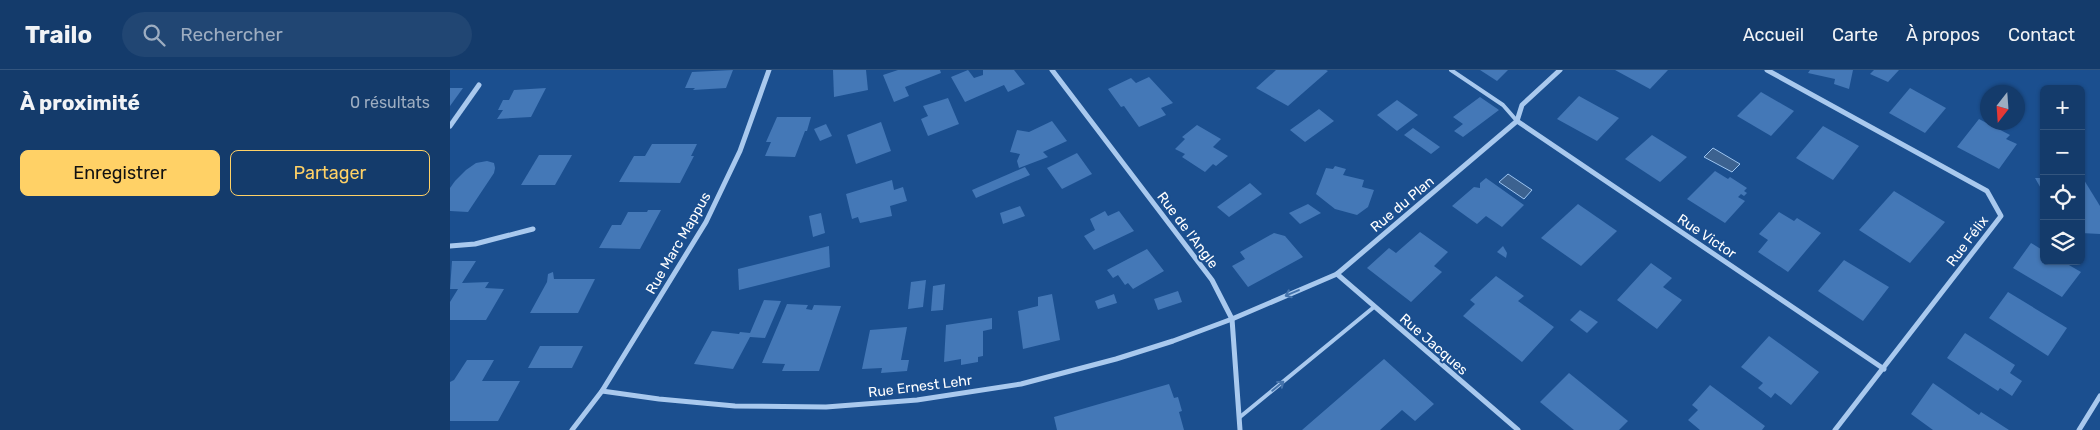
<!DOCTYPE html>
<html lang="fr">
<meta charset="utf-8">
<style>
:root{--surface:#143b6b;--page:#214673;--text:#f1f3f6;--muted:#9dadc1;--line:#33557e;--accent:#ffd166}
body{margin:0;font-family:Rubik,sans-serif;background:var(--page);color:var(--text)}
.controls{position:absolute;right:15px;top:15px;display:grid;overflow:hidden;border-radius:8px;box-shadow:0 1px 4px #0004}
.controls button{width:45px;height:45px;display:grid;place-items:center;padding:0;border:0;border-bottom:1px solid var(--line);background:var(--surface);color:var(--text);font:25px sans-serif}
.compass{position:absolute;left:1530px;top:15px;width:45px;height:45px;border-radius:50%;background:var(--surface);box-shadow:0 1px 4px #0004;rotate:197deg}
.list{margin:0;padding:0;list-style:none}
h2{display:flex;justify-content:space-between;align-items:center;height:65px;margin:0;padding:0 20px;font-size:21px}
h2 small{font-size:16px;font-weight:400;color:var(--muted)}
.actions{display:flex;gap:10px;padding:15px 20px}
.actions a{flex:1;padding:11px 0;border:1px solid var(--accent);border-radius:8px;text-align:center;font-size:18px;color:var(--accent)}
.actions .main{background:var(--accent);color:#111}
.icon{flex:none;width:28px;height:28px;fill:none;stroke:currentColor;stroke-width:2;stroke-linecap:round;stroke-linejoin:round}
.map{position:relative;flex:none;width:1650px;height:360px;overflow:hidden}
header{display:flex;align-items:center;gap:30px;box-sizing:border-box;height:70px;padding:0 25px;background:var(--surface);border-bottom:1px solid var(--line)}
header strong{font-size:24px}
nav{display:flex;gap:28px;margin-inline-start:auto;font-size:18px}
.search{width:350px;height:45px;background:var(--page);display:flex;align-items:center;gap:12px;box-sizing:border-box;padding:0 18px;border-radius:28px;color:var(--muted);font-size:19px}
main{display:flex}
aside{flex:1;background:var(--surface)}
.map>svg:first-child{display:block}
.water{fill:#3c6290;stroke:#9cc4f0}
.building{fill:#4478b7}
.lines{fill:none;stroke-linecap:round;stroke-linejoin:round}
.lane{stroke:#a9c9ee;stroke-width:4}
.street{stroke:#a9c9ee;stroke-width:5}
.oneway{stroke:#4674ac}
.labels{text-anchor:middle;stroke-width:4;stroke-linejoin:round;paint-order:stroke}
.street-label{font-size:14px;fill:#fff;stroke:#1b4f8f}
</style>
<header>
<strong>Trailo</strong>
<div class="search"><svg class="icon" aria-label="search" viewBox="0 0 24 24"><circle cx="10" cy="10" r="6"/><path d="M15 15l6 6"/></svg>Rechercher</div>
<nav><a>Accueil</a><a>Carte</a><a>À propos</a><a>Contact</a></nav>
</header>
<main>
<aside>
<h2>À proximité<small>0 résultats</small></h2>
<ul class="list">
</ul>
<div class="actions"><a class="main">Enregistrer</a><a>Partager</a></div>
</aside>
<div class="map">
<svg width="1650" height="360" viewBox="0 0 1650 360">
<rect width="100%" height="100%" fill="#1b4f8f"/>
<g class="water">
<polygon points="1263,78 1290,94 1282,102 1254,87"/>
<polygon points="1058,104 1082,120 1074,129 1049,112"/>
</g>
<g class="building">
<polygon points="283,0 276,18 243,20 245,18 235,18 242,2"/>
<polygon points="383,0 416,0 418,20 384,27"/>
<polygon points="448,0 490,0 491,3 455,17 459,26 444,32 433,5"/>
<polygon points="518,0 524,8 533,5 533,0 564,0 575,14 558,22 554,15 515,32 501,7"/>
<polygon points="826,0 876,0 878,1 838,36 806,18"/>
<polygon points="1030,0 1058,0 1047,11"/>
<polygon points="1165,0 1218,0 1200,19"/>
<polygon points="1360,0 1403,0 1399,19 1384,14 1385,9 1358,3"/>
<polygon points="1424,0 1449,0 1438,12 1420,4"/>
<polygon points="699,7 723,33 711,38 716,45 689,57 674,36 671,37 658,19 681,8 686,13"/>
<polygon points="0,18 13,18 0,36"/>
<polygon points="96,18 81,47 47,49 53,40 48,40 53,30 59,30 64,20"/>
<polygon points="1460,18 1496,38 1475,63 1439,43"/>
<polygon points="1311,22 1344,41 1321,66 1287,46"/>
<polygon points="1129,26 1169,48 1147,71 1107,49"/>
<polygon points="1030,27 1049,40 1013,67 1004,61 1013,54 1003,47"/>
<polygon points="498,28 509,54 478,66 471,49 478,46 473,36"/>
<polygon points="947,30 968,45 947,61 927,45"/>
<polygon points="869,39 884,51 855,72 840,60"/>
<polygon points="327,47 361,47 357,61 355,61 345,87 315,86 321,72 316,72"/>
<polygon points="1529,49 1560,65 1556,69 1567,74 1549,99 1507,77"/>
<polygon points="602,51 617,71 593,82 598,87 569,98 567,91 570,84 560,82 567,60 579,62"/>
<polygon points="431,52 441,81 406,94 397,65"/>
<polygon points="376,54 382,66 370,71 364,59"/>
<polygon points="747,55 771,69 763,77 778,86 766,96 763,94 755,102 732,87 735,84 725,79 735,69 732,67"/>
<polygon points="1373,56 1409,76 1383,110 1346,88"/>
<polygon points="963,58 990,77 981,84 954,65"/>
<polygon points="1202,65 1237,87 1210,112 1175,89"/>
<polygon points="202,74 247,74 241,86 244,86 230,113 169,112 184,86 195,86"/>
<polygon points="627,83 642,104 612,119 597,98"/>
<polygon points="89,85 122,85 105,115 71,115"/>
<polygon points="37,91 44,93 45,98 44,103 18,142 0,141 0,118 5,111 16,100 26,93"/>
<polygon points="885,96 896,99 893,105 914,110 912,117 924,120 918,137 907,145 885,139 866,124 876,98 883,99"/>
<polygon points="575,97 580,105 526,128 522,120"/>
<polygon points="1265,101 1278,109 1280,107 1297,118 1294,121 1297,123 1294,126 1291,124 1288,127 1295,131 1275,153 1237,129"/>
<polygon points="1036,108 1074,135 1052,157 1036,146 1027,154 1002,136 1024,117 1030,118 1030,113"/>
<polygon points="1585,108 1594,108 1594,129 1591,123 1593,122"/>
<polygon points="442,110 444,120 453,117 457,131 440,136 442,146 410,153 408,147 402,149 396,124"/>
<polygon points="1631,110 1634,110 1650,136 1650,164 1631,163"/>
<polygon points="800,113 812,124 779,147 767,137"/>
<polygon points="1444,121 1495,152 1460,193 1409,160"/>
<polygon points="858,134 871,143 850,154 839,143"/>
<polygon points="1128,134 1167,161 1131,196 1091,168"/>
<polygon points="570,136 575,146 553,154 550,143"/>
<polygon points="198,140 211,140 190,179 149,178 162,155 171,155 178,142 197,142"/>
<polygon points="655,141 658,146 669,141 684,161 644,180 634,166 645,160 640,149"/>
<polygon points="1329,142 1344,151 1347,148 1371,163 1338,202 1308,182 1318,170 1309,164"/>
<polygon points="371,143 375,163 363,167 359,146"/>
<polygon points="970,162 998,182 984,196 992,202 961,232 917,198 939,178 946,183"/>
<polygon points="824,163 835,166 853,187 798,217 782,196 795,189 790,182"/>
<polygon points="1581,173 1594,181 1594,191 1612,191 1631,202 1612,227 1563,198"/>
<polygon points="379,176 380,197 289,220 288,199"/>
<polygon points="1053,176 1057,183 1056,188 1047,182"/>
<polygon points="697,179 714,201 683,219 678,213 675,215 668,205 663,208 657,200"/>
<polygon points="1394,190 1439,217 1413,251 1368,221"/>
<polygon points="2,191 26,191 12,213 39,212 35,218 54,219 36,250 0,250 0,232 8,219 0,219"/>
<polygon points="1201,193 1222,208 1213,217 1232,230 1207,259 1167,230"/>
<polygon points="103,202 104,209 145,209 128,243 80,243 97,212 98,204"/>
<polygon points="1046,206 1074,226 1068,231 1104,257 1072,292 1013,246 1025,234 1020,230"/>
<polygon points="476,210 473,237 458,239 461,212"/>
<polygon points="495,214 493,240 481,241 483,216"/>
<polygon points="728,221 732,232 708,240 704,229"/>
<polygon points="1558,222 1617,258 1598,286 1539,248"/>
<polygon points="602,224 610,270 573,279 568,241 588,236 588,227"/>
<polygon points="664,224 667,233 648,239 645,231"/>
<polygon points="314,230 331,231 315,268 300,267 283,299 244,294 262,261 289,264 290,262 300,263"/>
<polygon points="337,234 358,235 356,239 362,240 364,235 391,236 369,301 332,301 335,294 312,293"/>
<polygon points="1130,240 1148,252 1137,263 1120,250"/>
<polygon points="542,248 542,259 533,261 533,286 528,287 528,292 511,295 511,289 494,292 496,255"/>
<polygon points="457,257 451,290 459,290 457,301 431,303 432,298 412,299 420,260"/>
<polygon points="1515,263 1565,295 1560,303 1572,311 1562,326 1550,318 1548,321 1497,288"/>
<polygon points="1319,266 1369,302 1341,335 1325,323 1321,328 1308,318 1313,313 1291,297"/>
<polygon points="90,276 133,276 122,298 78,298"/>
<polygon points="934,289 984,334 965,351 952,340 930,360 852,360"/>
<polygon points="17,290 44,290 32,311 70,311 48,351 0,351 0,312 4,310"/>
<polygon points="1119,303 1178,351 1169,360 1124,360 1090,332"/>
<polygon points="1483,313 1529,345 1531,342 1559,360 1483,360 1461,344"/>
<polygon points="719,314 724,328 728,327 732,341 729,342 734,360 607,360 604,347"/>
<polygon points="1260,315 1315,356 1312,360 1250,360 1238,350 1248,340 1242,335"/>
</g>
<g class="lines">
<g class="lane">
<polyline points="1001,0 1053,35 1067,51"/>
<polyline points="790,347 924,237"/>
</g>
<g class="street">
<polyline points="602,0 762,210 782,249 790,360"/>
<polyline points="1317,0 1537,121 1551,146 1385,360"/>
<polyline points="1067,51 1434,299"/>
<polyline points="0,56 29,15"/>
<polyline points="0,176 25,174 83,159"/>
<polyline points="887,204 1068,360"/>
<polyline points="152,321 209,329 285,336 376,337 467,330 571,314 666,289 723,271 782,249 887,204 1067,51 1072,35 1110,0"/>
<polyline points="122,360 152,321 256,152 290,81 319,0"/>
<polyline points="1629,360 1650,326"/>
</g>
</g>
<defs><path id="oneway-shaft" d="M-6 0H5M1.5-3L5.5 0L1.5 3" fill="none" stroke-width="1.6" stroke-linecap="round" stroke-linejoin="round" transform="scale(1.25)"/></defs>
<g class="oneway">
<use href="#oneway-shaft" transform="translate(842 223) rotate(157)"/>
<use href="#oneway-shaft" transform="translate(828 316) rotate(-39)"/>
</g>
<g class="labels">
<g class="street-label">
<text transform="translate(952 134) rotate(-40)" y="5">Rue du Plan</text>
<text transform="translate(738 160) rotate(53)" y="5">Rue de l'Angle</text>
<text transform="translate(1257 166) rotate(34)" y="5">Rue Victor</text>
<text transform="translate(1517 171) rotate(-53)" y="5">Rue Félix</text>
<text transform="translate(228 173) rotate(-60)" y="5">Rue Marc Mappus</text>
<text transform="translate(984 274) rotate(41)" y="5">Rue Jacques</text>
<text transform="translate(470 316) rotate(-7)" y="5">Rue Ernest Lehr</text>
</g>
</g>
</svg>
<div class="controls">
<button>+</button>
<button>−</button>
<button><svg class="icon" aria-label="locate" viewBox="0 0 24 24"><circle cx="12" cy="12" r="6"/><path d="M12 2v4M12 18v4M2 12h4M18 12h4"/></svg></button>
<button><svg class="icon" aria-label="layers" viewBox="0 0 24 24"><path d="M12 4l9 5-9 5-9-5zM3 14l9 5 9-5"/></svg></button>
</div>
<svg class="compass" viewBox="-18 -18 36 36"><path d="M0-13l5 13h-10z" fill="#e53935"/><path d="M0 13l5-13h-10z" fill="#9dadc1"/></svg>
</div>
</main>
